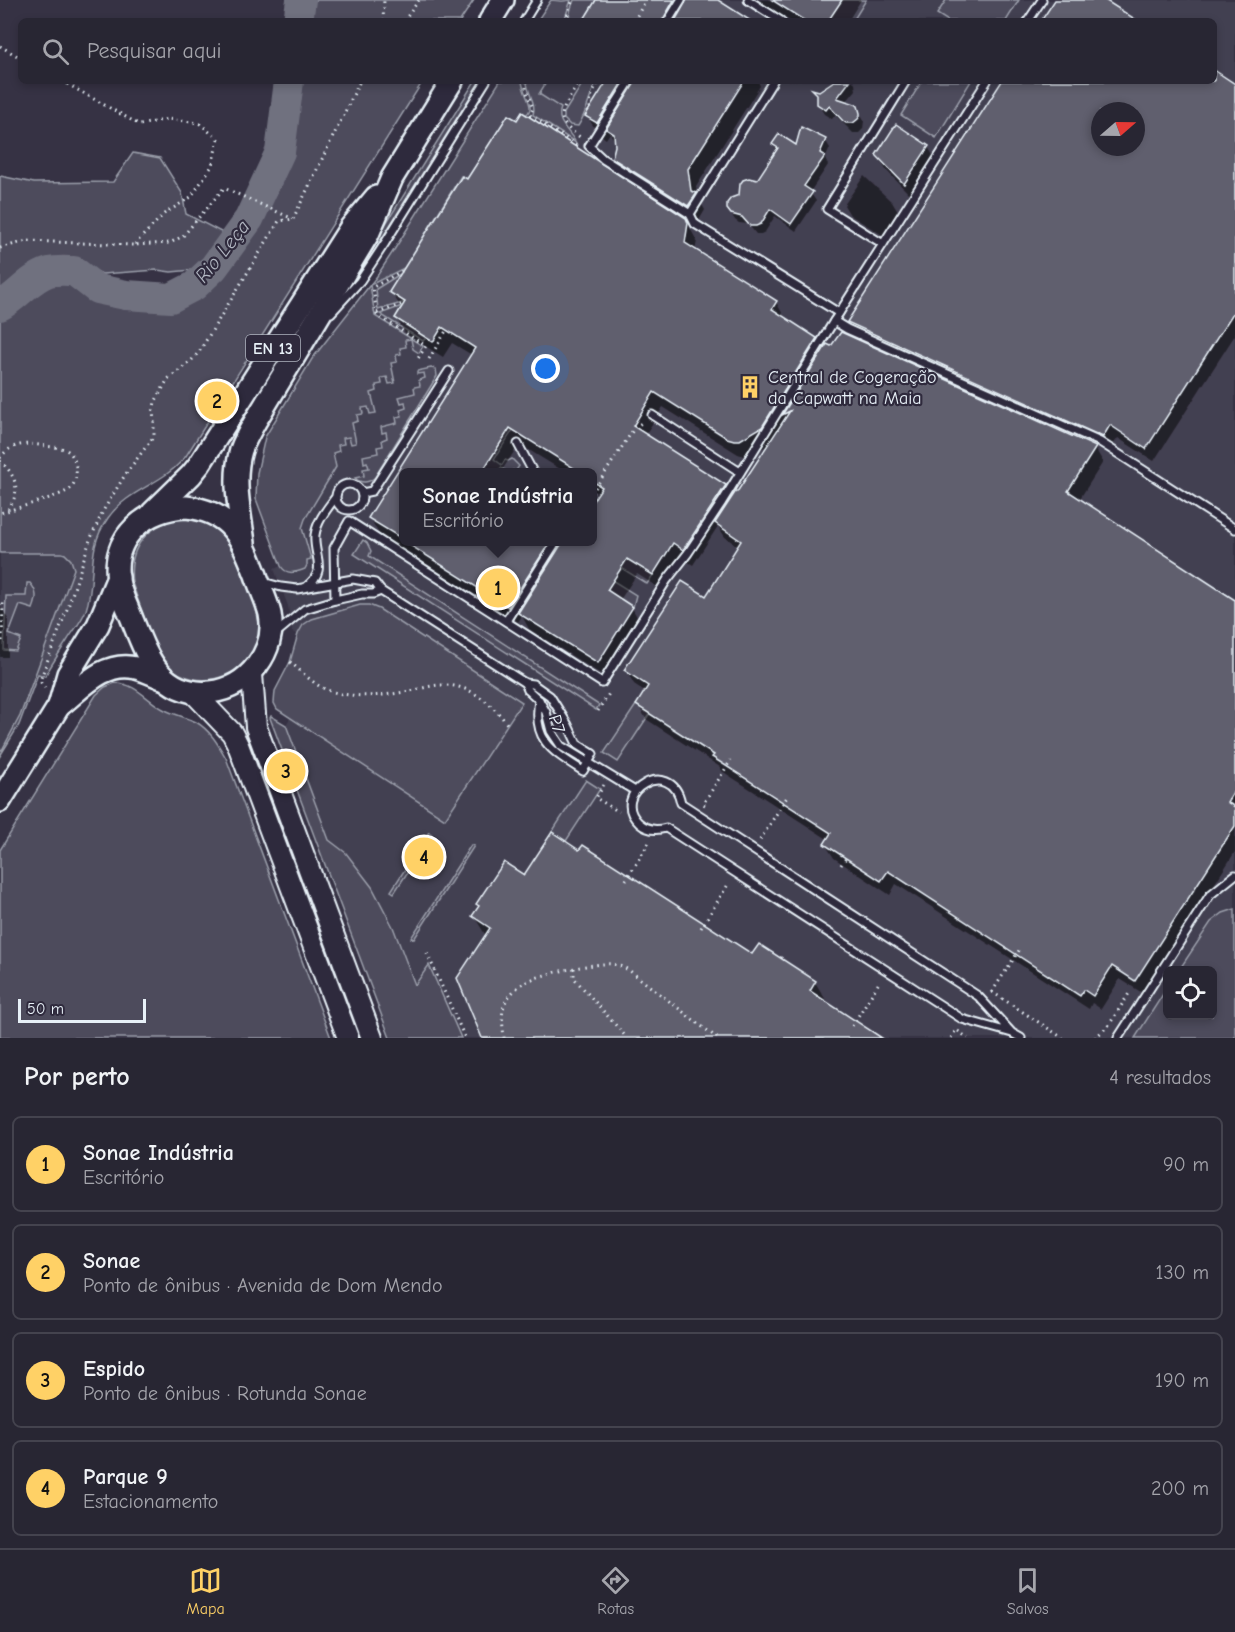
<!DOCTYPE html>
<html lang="pt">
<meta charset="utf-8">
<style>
:root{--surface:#282633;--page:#34323f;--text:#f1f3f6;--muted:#a5a5ac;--line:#44434e;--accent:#ffd166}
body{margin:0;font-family:"Comic Neue",sans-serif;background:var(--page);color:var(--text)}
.controls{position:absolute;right:18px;bottom:18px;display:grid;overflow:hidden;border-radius:9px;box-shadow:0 3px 9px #0003}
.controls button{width:54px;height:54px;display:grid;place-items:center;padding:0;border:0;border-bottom:2px solid var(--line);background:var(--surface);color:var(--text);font:30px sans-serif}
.compass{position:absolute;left:1091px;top:102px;width:54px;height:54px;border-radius:50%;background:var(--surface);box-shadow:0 3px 9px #0003;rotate:70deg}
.scale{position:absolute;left:18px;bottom:15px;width:128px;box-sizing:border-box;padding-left:6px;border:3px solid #e8f1f8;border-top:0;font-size:16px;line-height:21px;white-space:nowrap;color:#e8f1f8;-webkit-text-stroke:4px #2f2a3d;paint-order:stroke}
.you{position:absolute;left:546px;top:369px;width:21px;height:21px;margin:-15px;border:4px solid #fff;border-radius:50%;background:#1a73e8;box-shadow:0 0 0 9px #1a73e833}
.badge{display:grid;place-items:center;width:39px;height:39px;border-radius:50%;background:var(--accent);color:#111;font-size:20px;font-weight:700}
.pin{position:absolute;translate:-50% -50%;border:3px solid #fff;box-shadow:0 2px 6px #0006}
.popup{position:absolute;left:399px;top:468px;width:198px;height:78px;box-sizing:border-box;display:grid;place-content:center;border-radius:9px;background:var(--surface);filter:drop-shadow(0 2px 4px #0005);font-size:20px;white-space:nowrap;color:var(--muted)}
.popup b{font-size:22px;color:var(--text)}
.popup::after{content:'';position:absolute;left:50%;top:100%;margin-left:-12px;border:12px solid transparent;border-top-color:var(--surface)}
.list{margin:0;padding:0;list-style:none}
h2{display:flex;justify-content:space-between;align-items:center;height:78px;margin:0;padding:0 24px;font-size:26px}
h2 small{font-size:20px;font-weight:400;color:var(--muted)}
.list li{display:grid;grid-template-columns:39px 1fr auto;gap:18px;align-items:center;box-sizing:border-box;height:96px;margin:0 12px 12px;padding:0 12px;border:2px solid var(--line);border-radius:9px}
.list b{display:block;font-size:22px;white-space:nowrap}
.list p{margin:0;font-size:20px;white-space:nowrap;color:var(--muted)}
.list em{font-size:20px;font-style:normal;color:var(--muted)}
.icon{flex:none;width:33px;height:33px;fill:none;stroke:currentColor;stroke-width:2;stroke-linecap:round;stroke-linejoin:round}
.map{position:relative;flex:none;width:1235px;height:1038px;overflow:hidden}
.search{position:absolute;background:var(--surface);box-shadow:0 3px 9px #0003;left:18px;right:18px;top:18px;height:66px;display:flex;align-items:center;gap:15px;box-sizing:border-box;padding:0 21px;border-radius:9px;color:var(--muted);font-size:22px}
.sheet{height:510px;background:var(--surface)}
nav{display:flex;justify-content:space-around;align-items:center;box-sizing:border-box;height:84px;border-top:2px solid var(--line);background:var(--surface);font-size:16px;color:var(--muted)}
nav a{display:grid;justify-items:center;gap:3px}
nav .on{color:var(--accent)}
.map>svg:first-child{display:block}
.built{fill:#433f51;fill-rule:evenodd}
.green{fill:#4d4b5c;stroke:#9a9eaa;stroke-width:1.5}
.shadow{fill:#0007;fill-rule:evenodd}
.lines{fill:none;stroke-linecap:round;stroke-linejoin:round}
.river{stroke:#70717f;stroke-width:30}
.building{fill:#605e6e;stroke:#e8f1f8;stroke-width:1.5;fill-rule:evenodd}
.lane-casing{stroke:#e8f1f8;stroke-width:11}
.secondary-casing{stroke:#e8f1f8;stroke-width:24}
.primary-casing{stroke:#e8f1f8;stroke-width:26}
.path{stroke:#e8f1f8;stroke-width:3;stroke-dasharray:1.5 4.5;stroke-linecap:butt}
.lane{stroke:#2f2a3d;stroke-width:7}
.secondary{stroke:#2f2a3d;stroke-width:20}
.primary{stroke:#2f2a3d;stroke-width:21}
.labels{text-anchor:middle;stroke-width:4.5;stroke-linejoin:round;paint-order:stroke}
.shield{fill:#2f2a3d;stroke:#b0b5c0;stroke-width:1.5}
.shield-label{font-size:16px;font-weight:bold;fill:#e8f1f8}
.poi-label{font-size:18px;fill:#e8f1f8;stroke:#2f2a3d;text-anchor:start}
.street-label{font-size:18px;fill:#e8f1f8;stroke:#2f2a3d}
.water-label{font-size:20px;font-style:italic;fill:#b2b7c2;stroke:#2f2a3d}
</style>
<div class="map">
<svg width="1235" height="1038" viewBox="0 0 1235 1038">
<rect width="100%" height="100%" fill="#363244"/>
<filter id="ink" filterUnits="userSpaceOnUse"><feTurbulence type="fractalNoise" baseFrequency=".0167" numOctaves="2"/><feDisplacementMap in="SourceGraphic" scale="12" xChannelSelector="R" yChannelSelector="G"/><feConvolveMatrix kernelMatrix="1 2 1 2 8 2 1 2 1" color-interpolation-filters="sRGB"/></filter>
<g filter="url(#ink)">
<g class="built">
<path d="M551,0L562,1L563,0H1235V916L1199,970H1168V1016L1153,1038H441L404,1012L270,718L271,716L286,725L290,718L277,709L274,703V697L278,684L286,672L292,658L297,634L292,632L288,606L274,569L281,566L256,499L257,473L265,437L273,422L312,359L377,276L500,81H1214V21H537ZM1100,111H1136V147H1100ZM404,472H592V542H404Z"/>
<polygon points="0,549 83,551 19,725 0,756"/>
</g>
<g class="green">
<polygon points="311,0 474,0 460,21 308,21"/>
<polygon points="551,0 562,1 571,0 564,21 537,21"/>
<polygon points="574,0 596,0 583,21 568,21 571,8"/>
<polygon points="842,0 866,0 853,21 828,21"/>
<polygon points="946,0 1019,0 1006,21 948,21 937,14"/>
<path d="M298,81H423L186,456C163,485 129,488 108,518C85,550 97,577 86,610C82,621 73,631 67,641C59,653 52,664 45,676L38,674L19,725L0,756V749L2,750L20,716L74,569L71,560L65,554L62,553H0V310L35,287L56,284L67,277H76L107,304L160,307L198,292L218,278L232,257L289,146Z"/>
<polygon points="475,81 480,81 379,243 376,244 375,241"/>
<path d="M500,81H522C524,101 542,109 517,120L508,115L467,179L461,176L404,268L370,285L375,316L423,346L419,353L413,349L411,339L405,340L406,347L400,348L401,354L396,355L397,362L391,363L395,383L389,384L387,377L381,378L382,384L376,385L377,391L371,393L376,413L370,414L368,407L362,408L363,414L357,415L358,421L352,423L356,443L351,444L349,437L343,438L344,444L338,445L339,451L333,453L336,467L305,519L302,528L311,559L307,560V565L305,569C297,572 286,576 281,566L256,499L257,473L265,437L312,359L377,276L394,250Z"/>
<path d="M527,81H547L539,94L561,108C555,122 570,131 576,143L533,115C537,102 527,94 527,81Z"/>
<path d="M584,81H597C589,96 587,113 578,126L570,125L564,119V113Z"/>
<polygon points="922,81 971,81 936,138 901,115"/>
<polygon points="133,153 160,158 182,193 186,214 223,233 202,265 192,270 171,272 157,270 102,274 90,268 48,262 0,296 0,176 34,183 113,182"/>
<polygon points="400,274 389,292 405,302 378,310 376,289"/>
<polygon points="402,306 395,318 426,338 423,341 380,314"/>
<path d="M431,368L436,369L437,376L375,477C369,483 361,484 355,478L364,476L363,469L369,468L367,462L364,463L363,456L378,453L377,447L383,446L382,440L387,438L386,432L382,433L381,427L397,423L396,417L402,416L400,410L406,408L405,402L401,403L399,397L415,393L414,387L420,386L419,380L425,378L424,373L417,374V371Z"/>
<polygon points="510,428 513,430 494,459 502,465 505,460 508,461 512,459 519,466 515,472 513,470 511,472 509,471 508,472 501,468 496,472 492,471 491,472 482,472"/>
<path d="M175,519C199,518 217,525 231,545C239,566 259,607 259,627C258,674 198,698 166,663C152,647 140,604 132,583C128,550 143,529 175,519Z"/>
<polygon points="363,540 367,543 371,551 369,556 597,704 599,705 596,710 354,554"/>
<polygon points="621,555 653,575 647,584 615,564"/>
<polygon points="607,577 636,595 633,607 601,587"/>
<path d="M27,583H30C38,592 37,599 33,609L20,605L9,634L21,639L16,651L4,650L6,596H26Z"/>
<polygon points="360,605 369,605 379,609 522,702 445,819 277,709 274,703 275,691 290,662 298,634 303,625 312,619"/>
<path d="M115,683C136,683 147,701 165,710C175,715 186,717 196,722C210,730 218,744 226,758L331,1038H0V850L96,695L105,687Z"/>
<polygon points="636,705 650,713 618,762 604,753"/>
<polygon points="271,716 286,725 329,840 346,853 372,887 393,927 415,985 429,965 461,1038 390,1038 270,718"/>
<polygon points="586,780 600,789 566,841 552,832"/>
<polygon points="429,832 432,835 394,893 391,891"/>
<polygon points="471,845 474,846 414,939 411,938"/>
<polygon points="1235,909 1235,1038 1135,1038 1167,988 1168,1016 1212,1016 1212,970 1179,970 1211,922 1223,913"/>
</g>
<g class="shadow">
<polygon points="598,0 716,0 748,21 585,21"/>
<polygon points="757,0 861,0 848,21 790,21"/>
<path d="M1214,72L1235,86V335L1154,461L1118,438L1110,449L856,335L849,322L1004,81H1214ZM1100,111H1136V147H1100Z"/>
<polygon points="609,81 758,81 760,86 696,187 698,198 705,210 698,222 623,174 613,158 616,143 610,133 606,139 597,132 587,116"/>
<polygon points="832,81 853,81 855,84 856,90 846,102 858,110 864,121 863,129 859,133 853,133 835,115 832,119 824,114 818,104 819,97 815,91 820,93 833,88"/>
<polygon points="825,140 830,148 825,159 828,165 810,192 816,201 796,231 775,216 765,232 761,234 756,234 748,224 739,223 735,220 730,212 740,196 758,181 777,151 774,145 797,147"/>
<polygon points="928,147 937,162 913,198 886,170 877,155"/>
<polygon points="864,176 892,202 898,212 884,236 850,215 844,205"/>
<path d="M468,181L685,219L697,241L695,251L776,302L785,318L816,339L823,352L1095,448L1103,462L1079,500L1235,601V852L1144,994L1120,979L1101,1009L1092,1003L1089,1009L896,884L890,895L834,858L825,844L829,840L722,771L720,767L646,719L638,705L646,692L634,684L626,670L706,598L739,547L725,537L718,526L693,565L682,558L662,590L637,574L620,600L632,608L641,624L607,678L529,629L522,616L518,622L379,534L370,518L472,355L452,343L443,357L406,334L396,318L402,309L391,292ZM663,407L738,454L744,456H749L770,444L738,494L732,499L725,486L645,435ZM519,444L565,472H592V490L599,494L592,542H570L566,547L559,550L554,542H404V472H501Z"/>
<polygon points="0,605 8,619 8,657 0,657"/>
<polygon points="524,877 753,957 815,982 827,1002 879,1038 483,1038 486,936 474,916 480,907 478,904"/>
</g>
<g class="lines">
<g class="river">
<polyline points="298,21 301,0"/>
<path d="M0,306C17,297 30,278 49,272C57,270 67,271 74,271L97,289L126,295L171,298L194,286L214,267L249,219L280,152L289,81"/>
</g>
</g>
<g class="building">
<polygon points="596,0 674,0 662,21 583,21"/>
<polygon points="687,0 718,0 751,21 675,21"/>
<polygon points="772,0 842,0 828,21 805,21"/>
<polygon points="1055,0 1105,0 1138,21 1041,21"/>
<path d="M1214,70L1235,84V310L1146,449L1110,425L1103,437L847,322L1002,81H1214ZM1100,111H1136V147H1100Z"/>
<polygon points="607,81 623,81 597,123 585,116"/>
<polygon points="636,81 744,81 688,169 691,191 697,193 688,206 612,158 615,146 614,134 606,129"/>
<polygon points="834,81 850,81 837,98 855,104 858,106 860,113 860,116 858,119 853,123 846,123 843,121 829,106 826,110 817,104 817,94 812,89 819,91"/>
<polygon points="522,112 686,218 688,223 685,243 777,301 772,309 817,338 762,427 740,440 734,440 727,438 654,392 633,426 726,485 683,550 673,543 653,575 627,559 607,590 633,607 598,663 518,613 561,545 562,542 592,542 592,502 602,487 592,481 592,472 580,472 510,428 482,472 404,472 404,540 368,518 475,348 442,327 433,342 395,318 405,302 389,292 462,176 467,179 508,115 517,120"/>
<polygon points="896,124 929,146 904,184 876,155"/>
<polygon points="801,127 826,139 820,153 825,156 804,186 813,192 791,224 770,209 761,224 756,226 750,226 742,217 731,214 727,209 727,203 731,198 739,195 740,184 743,180 749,178 757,180 778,148 772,144 779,134 796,145"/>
<polygon points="841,332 1096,447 1068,491 1235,600 1235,789 1227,802 1235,807 1235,826 1135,981 1112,966 1093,996 1084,990 1080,996 888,871 881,881 824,844 831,833 712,757 714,755 636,705 648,686 624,670 682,581 706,596 741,541 715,523 736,491 737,492 790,411 782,415 827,344 831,346"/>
<polygon points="405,542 550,542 508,607"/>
<polygon points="552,832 579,850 583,845 752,954 759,944 816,981 810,991 882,1038 482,1038 457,978 490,928 472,916 479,906 476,904 504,862 524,875"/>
</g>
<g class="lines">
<g class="lane-casing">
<g id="lane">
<polyline points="748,0 781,21"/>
<polyline points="524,21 537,0"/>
<polyline points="668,21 681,0"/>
<polyline points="1028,21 1042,0"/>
<polyline points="630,81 589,146 603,159 690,214 695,224 839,313"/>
<polyline points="690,214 773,81"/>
<polyline points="883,244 827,209 906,81"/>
<polyline points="331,313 360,281 385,243 486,81"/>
<polyline points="834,321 847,329 1100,442 1235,529"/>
<polyline points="652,415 740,472"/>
<polyline points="518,444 533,472"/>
<circle cx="349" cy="497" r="13"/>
<polyline points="362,493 372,491 449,371"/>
<polyline points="263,582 281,587 297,589 353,579 375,583 381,591 525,683 528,690 539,700 546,712 551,731 561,746 635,791"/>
<path d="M306,587C329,569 313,557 315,535C317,521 327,509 335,498"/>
<polyline points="335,600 334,548 349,521 602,683 667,580 688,553 722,502 834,321 987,81"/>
<polyline points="506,621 556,542"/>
<polyline points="275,634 305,609 335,600 362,594 373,594 381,591"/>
<path d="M525,683L533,684L550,696L568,725L577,744L593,754L583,771C552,751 532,741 539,700"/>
<path d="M1012,1033L962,1019L666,828C656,831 647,830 639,823C607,793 672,755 681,803L978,996L1012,1033L1021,1038"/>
<polyline points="1118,1038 1210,895 1235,875"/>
</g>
</g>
<g class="secondary-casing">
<g id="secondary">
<polyline points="252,674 256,727 372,1038"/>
<polyline points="192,691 232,733 238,745 348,1038"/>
</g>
</g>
<g class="primary-casing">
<g id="primary">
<polyline points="490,21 503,0"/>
<path d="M186,507C231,511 242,539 256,575C260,588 267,601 270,614C277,651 248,688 211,692C161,697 147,657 132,619C127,606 120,593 118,580C111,536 146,509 186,507Z"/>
<polyline points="152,513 191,475 199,465 351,227 376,197"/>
<path d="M244,543C240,512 232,480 241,450C245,439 251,429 256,420L368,234L392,178L452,81"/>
<path d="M59,706C81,689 104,660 136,668C145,670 154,675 162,678"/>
<polyline points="0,801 59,706 68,674 98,625 118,577"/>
</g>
</g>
<g class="path">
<polyline points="383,21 384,0"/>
<polyline points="404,21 419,0"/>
<polyline points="566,21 569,9 573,0"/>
<polyline points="634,21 646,0"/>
<polyline points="0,46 21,58"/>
<polyline points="62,81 140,125 168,119 199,123 218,139 212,166 191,197 164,214 135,244"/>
<polyline points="526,81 526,90 533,108 529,117"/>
<path d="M580,81C575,90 558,111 563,121C566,128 575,133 581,138"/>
<polyline points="590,108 591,97 599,81"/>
<polyline points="530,115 576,145 578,143"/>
<polyline points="293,219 360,81"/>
<polyline points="0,248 27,241 134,245 170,243 183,236 224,188 291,218"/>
<polyline points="402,271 373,287 377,315 426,346 417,360"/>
<polyline points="377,313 403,304"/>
<polyline points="429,359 446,331"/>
<path d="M0,458C12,442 27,443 46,446C51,447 59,447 64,449C78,454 80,479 70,489C62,496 13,509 0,513"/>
<path d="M0,461C16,475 22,491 8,509"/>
<polyline points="592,493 635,427 643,422"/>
<polyline points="2,641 3,599"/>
<path d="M290,662C302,672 313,684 327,690C353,699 384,696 410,691C421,689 431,685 442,685C469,684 492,703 507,724"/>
<polyline points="45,688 40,681 42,675 69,604 90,540 103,511 125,475 154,436 154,420 153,412 155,402 168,379 191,361 199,352 279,221 293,219"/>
<polyline points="598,711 610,692"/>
<polyline points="604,785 596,798 619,812"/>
<polyline points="705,805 703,804 731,760"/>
<polyline points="760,840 787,797"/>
<polyline points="841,865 846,858"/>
<polyline points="626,880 650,841"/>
<polyline points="701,928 729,883"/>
<polyline points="427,953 465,1038"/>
<polyline points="781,958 784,954"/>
<polyline points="574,968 574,978 627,1038"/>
<polyline points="992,992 1063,1038"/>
<polyline points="992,992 1020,949"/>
<polyline points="852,1026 880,981"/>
<polyline points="958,1031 968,1038"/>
<path d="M504,1038C503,1026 500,1012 506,1001C511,993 518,986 526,982C540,974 597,962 613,964C619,965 625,968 630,971L717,1038"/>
<polyline points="951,1038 956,1030"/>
<polyline points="1095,1038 1109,1025 1130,992"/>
</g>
<use href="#lane" class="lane"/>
<use href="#secondary" class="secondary"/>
<use href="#primary" class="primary"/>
</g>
</g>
<defs>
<g id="building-bare" transform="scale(1.8)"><path d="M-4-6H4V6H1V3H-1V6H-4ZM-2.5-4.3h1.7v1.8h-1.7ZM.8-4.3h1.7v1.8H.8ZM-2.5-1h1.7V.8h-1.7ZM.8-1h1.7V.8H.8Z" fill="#ffd166" stroke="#2f2a3d" stroke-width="2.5" paint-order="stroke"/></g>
</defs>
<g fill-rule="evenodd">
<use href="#building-bare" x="750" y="387"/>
</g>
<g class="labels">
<rect class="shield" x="246" y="335" width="54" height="26" rx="4.5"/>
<g class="shield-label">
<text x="273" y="354">EN 13</text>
</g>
<g class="poi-label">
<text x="768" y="383">Central de Cogeração<tspan x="768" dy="21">da Capwatt na Maia</tspan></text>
</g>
<g class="street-label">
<text transform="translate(557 724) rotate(72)" y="6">P7</text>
</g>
<g class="water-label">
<text transform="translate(222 251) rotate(-51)" y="7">Rio Leça</text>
</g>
</g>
</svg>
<div class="controls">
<button><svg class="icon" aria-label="locate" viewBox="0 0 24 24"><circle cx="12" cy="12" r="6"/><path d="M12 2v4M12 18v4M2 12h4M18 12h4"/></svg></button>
</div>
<svg class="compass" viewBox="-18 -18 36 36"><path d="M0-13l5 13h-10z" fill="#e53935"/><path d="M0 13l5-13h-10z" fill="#a5a5ac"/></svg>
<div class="scale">50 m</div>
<div class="you"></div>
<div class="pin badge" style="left:498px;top:588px">1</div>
<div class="popup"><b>Sonae Indústria</b>Escritório</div>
<div class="pin badge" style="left:217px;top:401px">2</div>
<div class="pin badge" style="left:286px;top:771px">3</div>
<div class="pin badge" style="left:424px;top:857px">4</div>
<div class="search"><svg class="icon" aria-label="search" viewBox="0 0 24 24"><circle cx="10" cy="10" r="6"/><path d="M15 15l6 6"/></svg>Pesquisar aqui</div>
</div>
<section class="sheet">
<h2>Por perto<small>4 resultados</small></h2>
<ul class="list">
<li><span class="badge">1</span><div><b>Sonae Indústria</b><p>Escritório</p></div><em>90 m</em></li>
<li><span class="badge">2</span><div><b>Sonae</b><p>Ponto de ônibus · Avenida de Dom Mendo</p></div><em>130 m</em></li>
<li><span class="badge">3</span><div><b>Espido</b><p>Ponto de ônibus · Rotunda Sonae</p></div><em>190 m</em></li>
<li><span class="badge">4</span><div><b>Parque 9</b><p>Estacionamento</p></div><em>200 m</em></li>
</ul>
</section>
<nav>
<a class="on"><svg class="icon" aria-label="map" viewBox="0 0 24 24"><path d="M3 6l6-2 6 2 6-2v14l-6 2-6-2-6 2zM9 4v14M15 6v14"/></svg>Mapa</a>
<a><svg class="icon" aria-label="directions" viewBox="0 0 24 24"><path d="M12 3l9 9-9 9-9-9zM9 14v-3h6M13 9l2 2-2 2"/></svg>Rotas</a>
<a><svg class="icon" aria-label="saved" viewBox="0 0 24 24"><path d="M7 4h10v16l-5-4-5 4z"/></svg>Salvos</a>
</nav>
